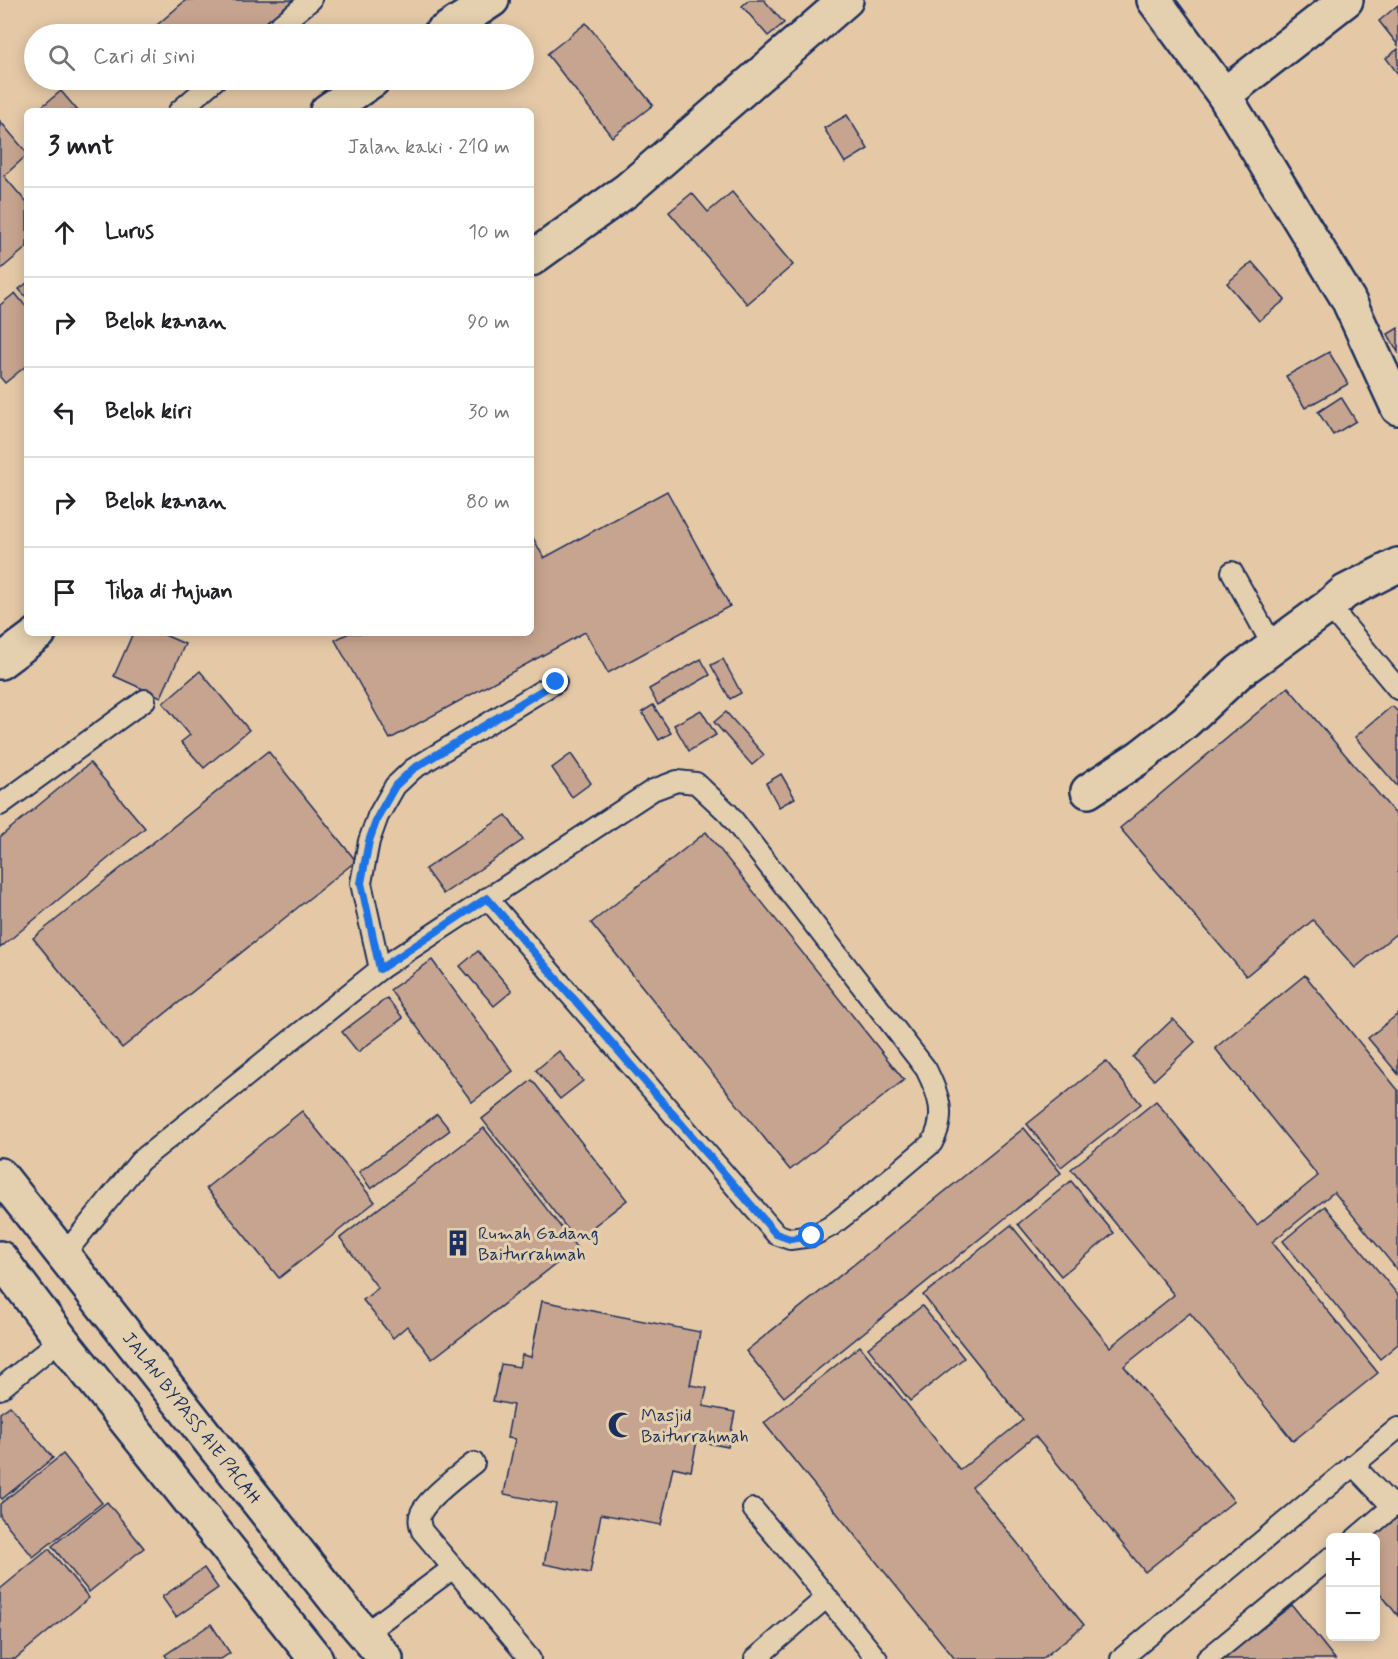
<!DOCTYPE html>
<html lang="id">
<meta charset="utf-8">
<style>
:root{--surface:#fff;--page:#f2f2f2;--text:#202124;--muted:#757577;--line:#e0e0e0}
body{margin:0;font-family:Mynerve,sans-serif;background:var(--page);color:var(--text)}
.controls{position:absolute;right:18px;bottom:18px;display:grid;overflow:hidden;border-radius:9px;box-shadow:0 3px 15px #0003}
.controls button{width:54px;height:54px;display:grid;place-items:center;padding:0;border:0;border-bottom:2px solid var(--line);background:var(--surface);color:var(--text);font:30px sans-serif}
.stop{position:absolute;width:18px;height:18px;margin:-14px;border:4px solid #1a73e8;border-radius:50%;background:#fff}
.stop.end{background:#1a73e8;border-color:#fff;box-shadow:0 2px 6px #0008}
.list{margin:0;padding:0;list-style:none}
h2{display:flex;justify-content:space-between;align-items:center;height:78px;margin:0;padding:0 24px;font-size:26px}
h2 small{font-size:20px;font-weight:400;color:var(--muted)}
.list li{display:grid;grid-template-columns:39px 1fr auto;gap:18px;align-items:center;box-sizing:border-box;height:90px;padding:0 24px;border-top:2px solid var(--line)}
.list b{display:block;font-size:22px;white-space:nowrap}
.list em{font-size:20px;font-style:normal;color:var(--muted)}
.icon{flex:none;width:33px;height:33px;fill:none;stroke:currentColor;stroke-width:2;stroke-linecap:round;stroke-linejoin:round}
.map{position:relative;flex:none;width:1398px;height:1659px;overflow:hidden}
.search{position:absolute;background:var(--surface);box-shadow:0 3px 15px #0003;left:24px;top:24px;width:510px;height:66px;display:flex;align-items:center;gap:15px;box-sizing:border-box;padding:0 21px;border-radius:33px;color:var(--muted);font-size:22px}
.panel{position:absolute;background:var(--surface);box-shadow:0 3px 15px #0003;left:24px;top:108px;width:510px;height:528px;border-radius:9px}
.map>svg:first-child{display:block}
.building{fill:#c7a48f;stroke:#1b2f5e;stroke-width:1.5}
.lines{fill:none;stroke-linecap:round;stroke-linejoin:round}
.lane-casing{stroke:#1b2f5e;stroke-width:24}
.street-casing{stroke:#1b2f5e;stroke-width:38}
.highway-casing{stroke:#1b2f5e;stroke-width:38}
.lane{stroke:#e4d0ae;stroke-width:20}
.street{stroke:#e4d0ae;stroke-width:33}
.highway{stroke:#e4d0ae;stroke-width:33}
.route{stroke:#1a73e8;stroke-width:8}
.labels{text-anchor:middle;stroke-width:6;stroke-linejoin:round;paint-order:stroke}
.poi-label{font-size:18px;fill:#1b2f5e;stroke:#e4d0ae;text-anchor:start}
.street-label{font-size:18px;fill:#1b2f5e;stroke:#e4d0ae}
</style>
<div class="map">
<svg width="1398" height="1659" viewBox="0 0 1398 1659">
<rect width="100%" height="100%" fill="#e5c9a7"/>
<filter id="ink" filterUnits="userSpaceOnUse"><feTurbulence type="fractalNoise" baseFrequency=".0167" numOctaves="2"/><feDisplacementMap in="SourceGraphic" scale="12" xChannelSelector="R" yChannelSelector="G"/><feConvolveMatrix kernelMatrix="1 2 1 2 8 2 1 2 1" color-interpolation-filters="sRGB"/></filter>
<g filter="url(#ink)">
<g class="building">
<polygon points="186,0 295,0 256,34 153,34 150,31"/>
<polygon points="749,0 764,0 784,23 768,36 742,6"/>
<polygon points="1398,5 1398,45 1379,21"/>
<polygon points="586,23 653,105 612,137 547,54"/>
<polygon points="1398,49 1398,74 1386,58"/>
<polygon points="61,91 78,111 43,111 40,108"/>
<polygon points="847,115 868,149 845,163 824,128"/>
<polygon points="0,121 27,153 27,155 4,176 27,203 27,247 0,270"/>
<polygon points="732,192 793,265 747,304 669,212 692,193 708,212"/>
<polygon points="1252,262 1285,300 1259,321 1227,283"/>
<polygon points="27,283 27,298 19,289"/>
<polygon points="15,293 27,308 27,365 5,383 0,377 0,305"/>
<polygon points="1398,328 1398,352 1388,334"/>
<polygon points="1329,352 1348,384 1305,408 1286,376"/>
<polygon points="1341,397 1356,421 1333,435 1318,412"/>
<polygon points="667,491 730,606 608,673 585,632 390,739 335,640 349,633 531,633 531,534 544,558"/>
<polygon points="133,633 160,633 185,644 161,697 114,676"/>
<polygon points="701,659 710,675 658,705 649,689"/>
<polygon points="723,659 741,693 730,699 711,665"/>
<polygon points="200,671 249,730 204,768 181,742 190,735 163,703"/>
<polygon points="1288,687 1398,817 1398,932 1355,968 1313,920 1246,976 1120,828"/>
<polygon points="653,705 671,733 659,740 642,712"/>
<polygon points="1392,706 1398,712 1398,787 1355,737"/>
<polygon points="701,710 716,735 689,751 674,725"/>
<polygon points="726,712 764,755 752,765 714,722"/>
<polygon points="268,751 356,861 122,1048 33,938"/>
<polygon points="571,754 591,783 572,797 552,768"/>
<polygon points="90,763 145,828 0,948 0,837"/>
<polygon points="781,774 795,798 779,807 766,783"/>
<polygon points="506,815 523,840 443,894 425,869"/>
<polygon points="706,832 904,1080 790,1170 591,923"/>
<polygon points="478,951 512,991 494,1006 460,966"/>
<polygon points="432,960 513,1071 472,1102 390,990"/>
<polygon points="1305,975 1398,1090 1398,1271 1334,1192 1272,1242 1378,1373 1293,1441 1190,1313 1124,1366 1234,1501 1145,1572 1035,1436 972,1487 1084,1625 1042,1659 955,1659 764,1423 860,1346 960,1470 1023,1420 923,1295 1011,1225 1110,1347 1174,1295 1071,1169 1156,1101 1257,1225 1318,1176 1215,1048"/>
<polygon points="387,998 403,1018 358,1052 342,1032"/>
<polygon points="1398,1014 1398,1074 1368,1038"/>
<polygon points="1173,1019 1195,1042 1154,1080 1133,1057"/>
<polygon points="559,1051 583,1081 560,1099 536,1070"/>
<polygon points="1106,1061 1141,1104 1061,1167 1027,1124"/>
<polygon points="532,1080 627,1200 576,1240 482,1119"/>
<polygon points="302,1111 375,1202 279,1278 206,1188"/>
<polygon points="437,1114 450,1130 371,1189 359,1172"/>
<polygon points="484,1128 577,1248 432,1359 407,1326 393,1338 363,1300 378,1288 340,1238"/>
<polygon points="1024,1128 1061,1173 784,1397 746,1351"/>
<polygon points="1071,1181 1114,1233 1061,1276 1018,1224"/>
<polygon points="1325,1206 1398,1295 1398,1344 1380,1359 1283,1241"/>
<polygon points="542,1301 700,1332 690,1385 707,1388 703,1406 735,1412 728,1447 697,1441 691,1471 673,1467 661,1525 601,1514 590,1573 544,1564 556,1504 504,1494 515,1439 507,1438 513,1405 493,1401 501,1364 519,1367 522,1355 531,1357"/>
<polygon points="922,1306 964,1358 910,1401 868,1348"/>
<polygon points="10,1406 53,1458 2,1499 0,1497 0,1413"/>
<polygon points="63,1454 102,1503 33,1557 0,1516 0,1504"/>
<polygon points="107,1502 144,1548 89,1592 52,1546"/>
<polygon points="1398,1514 1398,1616 1376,1588 1376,1538 1368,1538"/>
<polygon points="49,1549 89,1598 15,1659 0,1659 0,1589"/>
<polygon points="204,1568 218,1588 176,1617 162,1597"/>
<polygon points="1292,1605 1335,1659 1223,1659"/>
<polygon points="211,1624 230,1653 221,1659 168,1659 165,1655"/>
</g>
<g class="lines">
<g class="lane-casing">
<g id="lane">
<polyline points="269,34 311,0"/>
<polyline points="179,111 215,80"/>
<polyline points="1232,572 1274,648"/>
<polyline points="1329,606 1398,689"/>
<polyline points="0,805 145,700"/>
<polyline points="380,969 361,883 369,841 378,816 395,786 413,769 556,682"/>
<path d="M63,1256L140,1161L380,969L653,790L677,781L696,783L728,813L926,1069C939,1095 947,1116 932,1143L867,1198L831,1226L812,1236L790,1239L776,1234L487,898"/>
<polyline points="0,1389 61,1339"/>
<path d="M474,1463C460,1474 428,1498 421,1513C418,1519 420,1525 422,1531L530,1659"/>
<polyline points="1353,1465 1393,1507"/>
<polyline points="753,1509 798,1562 877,1659"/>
<polyline points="1356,1538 1398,1502"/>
<polyline points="364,1634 453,1568"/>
<polyline points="755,1659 827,1597"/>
<polyline points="1121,1659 1398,1428"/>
<polyline points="1207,1659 1330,1558"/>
</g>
</g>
<g class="street-casing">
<g id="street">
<polyline points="1154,0 1224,95 1346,0"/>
<polyline points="440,34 492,0"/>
<polyline points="1224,95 1348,299 1398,408"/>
<polyline points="327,111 373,80"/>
<polyline points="531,259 627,190 846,0"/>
<polyline points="0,662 39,633"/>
<polyline points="1088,791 1140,757 1185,722 1240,671 1329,606 1345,592 1398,565"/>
</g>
</g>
<g class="highway-casing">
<g id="highway">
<polyline points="0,1175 338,1603 386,1659"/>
<polyline points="0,1258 61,1339 316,1659"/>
</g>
</g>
<use href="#lane" class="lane"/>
<use href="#street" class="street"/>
<use href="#highway" class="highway"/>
</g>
</g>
<g class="lines" filter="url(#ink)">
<polyline class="route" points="556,682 413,769 395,786 378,816 369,841 361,883 380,969 487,898 776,1234 790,1239 812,1236"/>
</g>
<defs>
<g id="building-bare" transform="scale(2.07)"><path d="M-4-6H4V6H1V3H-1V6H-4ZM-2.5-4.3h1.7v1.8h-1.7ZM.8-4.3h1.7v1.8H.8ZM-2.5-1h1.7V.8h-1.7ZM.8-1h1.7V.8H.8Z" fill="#1b2f5e" stroke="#e4d0ae" stroke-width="2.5" paint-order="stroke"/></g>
<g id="mosque-bare" transform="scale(2.07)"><path d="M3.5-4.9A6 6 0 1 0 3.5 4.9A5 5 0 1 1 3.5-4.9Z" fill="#1b2f5e" stroke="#e4d0ae" stroke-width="2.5" paint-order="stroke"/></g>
</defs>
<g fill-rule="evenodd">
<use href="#building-bare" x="458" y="1243"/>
<use href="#mosque-bare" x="621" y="1425"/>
</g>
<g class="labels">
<g class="poi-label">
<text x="478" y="1239">Rumah Gadang<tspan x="478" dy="21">Baiturrahmah</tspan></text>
<text x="641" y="1421">Masjid<tspan x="641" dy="21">Baiturrahmah</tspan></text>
</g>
<g class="street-label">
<text transform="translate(192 1418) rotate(52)" y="6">JALAN BYPASS AIE PACAH</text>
</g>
</g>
</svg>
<div class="controls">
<button>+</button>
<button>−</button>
</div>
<div class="stop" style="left:812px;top:1236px"></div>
<div class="stop end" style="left:556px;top:682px"></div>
<div class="search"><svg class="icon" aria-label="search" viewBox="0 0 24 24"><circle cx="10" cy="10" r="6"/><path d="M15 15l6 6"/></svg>Cari di sini</div>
<section class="panel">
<h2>3 mnt<small>Jalan kaki · 210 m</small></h2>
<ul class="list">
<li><svg class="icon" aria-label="ahead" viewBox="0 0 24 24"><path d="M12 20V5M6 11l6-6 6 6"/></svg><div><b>Lurus</b></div><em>10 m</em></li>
<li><svg class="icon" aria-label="right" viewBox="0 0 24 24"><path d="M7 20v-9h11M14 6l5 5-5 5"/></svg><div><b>Belok kanan</b></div><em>90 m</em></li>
<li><svg class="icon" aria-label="left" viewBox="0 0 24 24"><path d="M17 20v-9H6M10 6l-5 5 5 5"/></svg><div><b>Belok kiri</b></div><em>30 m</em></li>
<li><svg class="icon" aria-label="right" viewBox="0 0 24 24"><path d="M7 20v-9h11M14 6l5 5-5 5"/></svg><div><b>Belok kanan</b></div><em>80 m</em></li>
<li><svg class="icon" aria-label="arrive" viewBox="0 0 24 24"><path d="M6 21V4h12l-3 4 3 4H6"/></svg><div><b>Tiba di tujuan</b></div></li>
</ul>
</section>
</div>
